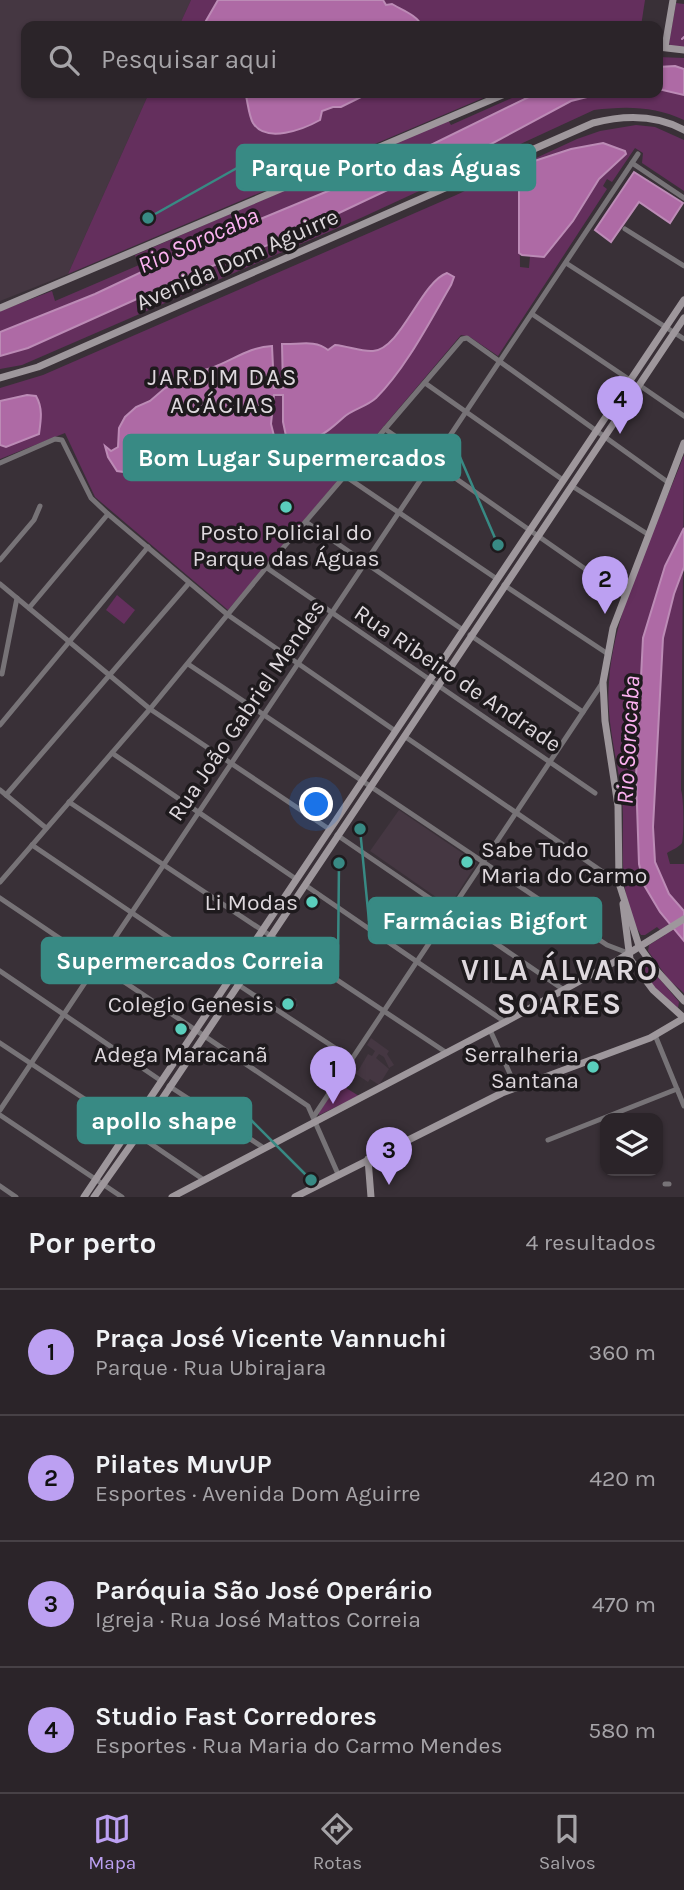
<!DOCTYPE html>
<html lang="pt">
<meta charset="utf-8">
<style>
:root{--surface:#2b2429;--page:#332c31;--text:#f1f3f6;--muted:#a6a4a8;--line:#474146;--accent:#bca0f2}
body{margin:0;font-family:Karla,sans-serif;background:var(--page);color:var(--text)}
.controls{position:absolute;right:21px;bottom:21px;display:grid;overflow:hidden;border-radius:14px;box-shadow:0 2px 5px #0004}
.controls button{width:63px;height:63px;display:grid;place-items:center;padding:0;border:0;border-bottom:2px solid var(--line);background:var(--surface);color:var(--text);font:35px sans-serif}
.you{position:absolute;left:317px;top:805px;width:24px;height:24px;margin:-18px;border:5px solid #fff;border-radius:50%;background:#1a73e8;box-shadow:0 0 0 10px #1a73e833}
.badge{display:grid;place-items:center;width:46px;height:46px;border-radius:50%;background:var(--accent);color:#111;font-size:23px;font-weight:700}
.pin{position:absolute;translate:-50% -58px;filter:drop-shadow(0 2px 4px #0008)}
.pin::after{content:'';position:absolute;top:37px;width:24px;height:21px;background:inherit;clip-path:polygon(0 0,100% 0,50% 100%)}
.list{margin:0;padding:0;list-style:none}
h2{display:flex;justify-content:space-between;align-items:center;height:91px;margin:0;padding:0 28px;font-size:30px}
h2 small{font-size:23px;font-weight:400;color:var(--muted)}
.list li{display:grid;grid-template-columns:46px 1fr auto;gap:21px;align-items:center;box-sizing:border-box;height:126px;padding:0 28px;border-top:2px solid var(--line)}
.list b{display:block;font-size:26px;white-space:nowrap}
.list p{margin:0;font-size:23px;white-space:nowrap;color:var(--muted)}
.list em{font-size:23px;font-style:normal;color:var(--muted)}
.icon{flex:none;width:38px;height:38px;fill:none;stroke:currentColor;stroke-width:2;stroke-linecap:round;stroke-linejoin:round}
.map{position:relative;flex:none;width:684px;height:1197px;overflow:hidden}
.search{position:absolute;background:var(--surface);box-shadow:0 2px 5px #0004;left:21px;right:21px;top:21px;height:77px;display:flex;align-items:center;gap:18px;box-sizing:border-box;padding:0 24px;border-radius:14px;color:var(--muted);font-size:26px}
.sheet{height:595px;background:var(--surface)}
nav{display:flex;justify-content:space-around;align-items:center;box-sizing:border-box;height:98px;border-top:2px solid var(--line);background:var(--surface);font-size:19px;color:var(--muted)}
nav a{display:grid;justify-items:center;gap:4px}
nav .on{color:var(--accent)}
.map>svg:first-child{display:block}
.built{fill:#453742}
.green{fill:#642f5d;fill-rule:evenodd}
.water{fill:#ae6aa5;stroke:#bc8bb6;stroke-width:2}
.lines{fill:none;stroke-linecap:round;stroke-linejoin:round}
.stream{stroke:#bc8bb6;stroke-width:2}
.street{stroke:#777377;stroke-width:5}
.secondary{stroke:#9e979c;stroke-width:7}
.poi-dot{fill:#5acebc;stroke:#1e1a1d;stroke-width:2.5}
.labels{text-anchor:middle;stroke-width:7;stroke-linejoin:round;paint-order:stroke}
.street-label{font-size:23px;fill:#ded8dd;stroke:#1e1a1d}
.poi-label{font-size:23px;fill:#ded8dd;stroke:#1e1a1d;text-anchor:end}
.water-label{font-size:24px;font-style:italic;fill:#fcb2f1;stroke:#1e1a1d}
.neighbourhood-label{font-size:24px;letter-spacing:2px;fill:#ded8dd;stroke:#1e1a1d}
.district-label{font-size:30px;font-weight:bold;letter-spacing:2px;fill:#ded8dd;stroke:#1e1a1d}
.leader{fill:none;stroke:#388a84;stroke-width:2.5}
.callout-dot{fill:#388a84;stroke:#1e1a1d;stroke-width:2.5}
.callout{fill:#388a84;stroke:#388a84;stroke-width:2.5}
.callout-label{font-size:24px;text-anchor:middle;font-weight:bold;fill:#fff}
</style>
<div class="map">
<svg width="684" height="1197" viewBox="0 0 684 1197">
<rect width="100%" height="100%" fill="#393037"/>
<g class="built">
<polygon points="0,0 191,0 179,26 26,26 26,93 149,93 68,274 0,301"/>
<polygon points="399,810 477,863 452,902 446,904 370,851"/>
<polygon points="287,994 297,999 295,1002 298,1005 292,1012 279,1002"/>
<polygon points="371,1038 389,1051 387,1054 394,1065 389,1068 384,1057 379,1054 376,1058 389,1069 379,1085 370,1079 368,1082 356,1074 346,1087 340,1082 350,1066 358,1071 368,1054 372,1056 375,1051 367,1045"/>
</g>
<g class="green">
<polygon points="191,0 645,0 641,26 179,26"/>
<polygon points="676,3 684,4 684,48 671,46 669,43"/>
<path d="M658,57L684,58V120C655,106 625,106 594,110L363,217L22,365L0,369V311L52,291L55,301L139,265L135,255L448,120L451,125L523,93H658Z"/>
<polygon points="149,93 495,93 68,274"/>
<path d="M636,125L655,127L684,140V191L642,163L643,153L635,148L612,182L607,179L603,186L607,189L498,356L470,337L461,335L228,610L95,497L65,433L0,459V445L6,446L27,395L0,401V388L43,375L454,196L577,139L600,131ZM603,143L625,151V155L599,179L574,221L544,256H530L529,268L520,267L519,166L571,149Z"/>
<path d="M684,455L681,790C684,799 684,835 682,843C679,847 672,850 667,853L670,864H684V993L669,980L648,951L649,945L665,935L657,927L645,935H641C619,901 623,853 623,815C622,771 605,727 609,682C614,607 657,526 684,455Z"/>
<polygon points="117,595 135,610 124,624 106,610"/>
<polygon points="643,959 679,1002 678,1008 657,991 636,965"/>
<polygon points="338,1083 359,1096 319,1115 318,1112"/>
</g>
<g class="water">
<path d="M218,0H383L386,5L392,4C402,10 417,15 422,26H203Z"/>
<polygon points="675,66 684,69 684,95 658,89 658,67"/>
<path d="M243,93H369L341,107H333L322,111L320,120C304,129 266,144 253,123C249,116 248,104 246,96Z"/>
<polygon points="537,93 603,93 571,101 480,150 436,167 284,239 199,271 28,348 0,356 0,332 95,294 205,242 386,167"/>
<polygon points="603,143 625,151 626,154 599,179 573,221 544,257 522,255 519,253 519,166 571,149"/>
<polygon points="634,172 683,203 670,223 639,202 611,242 595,230"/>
<path d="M447,273L454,277L451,285C430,321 406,368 376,398C366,407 353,409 344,417C336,424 324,436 313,438C305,440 294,436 286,436L283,422V395H274L271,424L276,444L271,458L257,469L247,464L240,469L219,458L190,465L176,464L151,476L117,471L108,457L105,446L111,451L118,447L119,428L125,417L136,407L150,401L165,388L188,379L193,371C222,371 242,347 272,346L274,388H283L282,344C298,345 315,339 328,350L335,345C348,346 361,352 373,351C401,349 421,282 447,273Z"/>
<path d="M27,395L36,396C43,408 41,420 39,434L6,447L0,445V401Z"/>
<polygon points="684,528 684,567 674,594 663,638 653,827 655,862 669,894 684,911 684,941 660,912 644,885 639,864 636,776 643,638 665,566"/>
</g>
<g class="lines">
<polyline class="stream" points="682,39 684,37"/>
<g class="street">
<polyline points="632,163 684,198"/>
<polyline points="625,229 684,266"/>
<polyline points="566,263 684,339"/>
<polyline points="532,314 630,380"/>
<polyline points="425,383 563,480"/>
<polyline points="639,385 684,416"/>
<polyline points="385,429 624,596"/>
<polyline points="0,463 55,439 62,440 91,498 108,514 228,615 394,730"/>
<polyline points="345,476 497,579"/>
<polyline points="572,486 649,535"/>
<polyline points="306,522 463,630"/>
<polyline points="0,560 34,520 40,506"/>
<polyline points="267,568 595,793"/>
<polyline points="0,584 150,709 329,829"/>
<polyline points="504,585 608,654"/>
<polyline points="29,608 108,514"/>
<polyline points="470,635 583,712"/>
<polyline points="188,664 607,945 628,953"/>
<polyline points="2,674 17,598"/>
<polyline points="0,725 148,547"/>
<polyline points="404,736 619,883"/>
<polyline points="112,753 296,879"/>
<polyline points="0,790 46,828"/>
<polyline points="6,795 189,583"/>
<polyline points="69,802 447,1053"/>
<polyline points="337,835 564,990"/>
<polyline points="32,845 228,978"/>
<polyline points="0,882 150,709 265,569 462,339 467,338 669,483"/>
<polyline points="305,885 505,1022"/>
<polyline points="0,898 308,1106 338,1174"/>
<polyline points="0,971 160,1080"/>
<polyline points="237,984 352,1059"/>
<polyline points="490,1030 516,1087"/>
<polyline points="655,1035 684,1106"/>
<polyline points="0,1043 130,1129"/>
<polyline points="169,1086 264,1148"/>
<polyline points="0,1110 638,154"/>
<polyline points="0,1115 122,1197"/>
<polyline points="314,1116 603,682"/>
<polyline points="138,1135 204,1180"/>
<polyline points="548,1140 677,1089"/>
<polyline points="665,1184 669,1184"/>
<polyline points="0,1186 16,1197"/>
</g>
<g class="secondary">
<polyline points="658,47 684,50"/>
<polyline points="665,47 673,0"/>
<polyline points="0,308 507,93"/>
<path d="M0,378L38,367L593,123C624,115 655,114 684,130"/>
<polyline points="684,443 613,628 603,682 605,721 618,806 619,883 639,946 657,971 684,1001"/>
<polyline points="623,904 630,959 653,990 684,1018"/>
<polyline points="368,1159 371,1197"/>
<polyline points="84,1197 684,300"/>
<polyline points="94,1197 138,1135 684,318"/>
<polyline points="172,1197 505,1022 618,960 684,919"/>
<polyline points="295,1197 502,1093 650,1038 684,1018"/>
</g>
</g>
<g class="poi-dot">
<circle cx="286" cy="507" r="7"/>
<circle cx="467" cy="862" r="7"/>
<circle cx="312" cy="902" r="7"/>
<circle cx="288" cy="1004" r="7"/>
<circle cx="181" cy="1029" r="7"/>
<circle cx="593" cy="1067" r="7"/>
</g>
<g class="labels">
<g class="street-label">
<text transform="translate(237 259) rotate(-24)" y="8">Avenida Dom Aguirre</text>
<text transform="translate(458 678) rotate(34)" y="8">Rua Ribeiro de Andrade</text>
<text transform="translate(246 710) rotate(-56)" y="8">Rua João Gabriel Mendes</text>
</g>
<g class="poi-label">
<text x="286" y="540" text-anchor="middle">Posto Policial do<tspan x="286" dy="26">Parque das Águas</tspan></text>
<text x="481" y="857" text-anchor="start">Sabe Tudo<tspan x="481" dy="26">Maria do Carmo</tspan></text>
<text x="298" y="910">Li Modas</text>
<text x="274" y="1012">Colegio Genesis</text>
<text x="181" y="1062" text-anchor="middle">Adega Maracanã</text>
<text x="579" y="1062">Serralheria<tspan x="579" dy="26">Santana</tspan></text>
</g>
<g class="water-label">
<text transform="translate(198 240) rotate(-24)" y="8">Rio Sorocaba</text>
<text transform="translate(628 740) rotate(-87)" y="8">Rio Sorocaba</text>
</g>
<g class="neighbourhood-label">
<text x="223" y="385">JARDIM DAS<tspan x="223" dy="28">ACÁCIAS</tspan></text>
</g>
<g class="district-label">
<text x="560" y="980">VILA ÁLVARO<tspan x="560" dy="34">SOARES</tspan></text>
</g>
</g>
<path class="leader" d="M148 218L237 168M498 545L460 457M360 829L369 921M339 863L338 960M311 1180L251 1120"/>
<g class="callout-dot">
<circle cx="148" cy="218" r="7"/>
<circle cx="498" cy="545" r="7"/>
<circle cx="360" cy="829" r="7"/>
<circle cx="339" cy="863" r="7"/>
<circle cx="311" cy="1180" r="7"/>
</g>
<g class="callout">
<rect x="237" y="145" width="298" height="45" rx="7"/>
<rect x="124" y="435" width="336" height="45" rx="7"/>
<rect x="369" y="898" width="232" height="45" rx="7"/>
<rect x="42" y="938" width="296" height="45" rx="7"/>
<rect x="78" y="1098" width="173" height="45" rx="7"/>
</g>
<g class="callout-label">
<text x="386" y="176">Parque Porto das Águas</text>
<text x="292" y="466">Bom Lugar Supermercados</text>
<text x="485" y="929">Farmácias Bigfort</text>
<text x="190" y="969">Supermercados Correia</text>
<text x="164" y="1129">apollo shape</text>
</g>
</svg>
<div class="controls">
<button><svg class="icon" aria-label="layers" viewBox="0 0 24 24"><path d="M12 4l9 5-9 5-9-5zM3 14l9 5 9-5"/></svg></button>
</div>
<div class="you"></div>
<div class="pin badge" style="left:333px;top:1104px">1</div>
<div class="pin badge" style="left:605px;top:614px">2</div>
<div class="pin badge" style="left:389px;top:1185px">3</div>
<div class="pin badge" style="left:620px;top:434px">4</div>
<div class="search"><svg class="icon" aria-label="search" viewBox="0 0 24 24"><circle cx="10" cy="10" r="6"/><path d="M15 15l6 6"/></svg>Pesquisar aqui</div>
</div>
<section class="sheet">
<h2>Por perto<small>4 resultados</small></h2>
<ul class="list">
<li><span class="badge">1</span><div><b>Praça José Vicente Vannuchi</b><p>Parque · Rua Ubirajara</p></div><em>360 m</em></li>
<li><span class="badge">2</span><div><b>Pilates MuvUP</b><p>Esportes · Avenida Dom Aguirre</p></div><em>420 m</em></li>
<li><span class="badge">3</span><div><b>Paróquia São José Operário</b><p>Igreja · Rua José Mattos Correia</p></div><em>470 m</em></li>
<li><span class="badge">4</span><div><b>Studio Fast Corredores</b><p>Esportes · Rua Maria do Carmo Mendes</p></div><em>580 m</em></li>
</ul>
</section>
<nav>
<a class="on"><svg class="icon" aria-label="map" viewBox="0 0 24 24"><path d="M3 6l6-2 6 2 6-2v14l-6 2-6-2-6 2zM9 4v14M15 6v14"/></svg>Mapa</a>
<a><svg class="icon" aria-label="directions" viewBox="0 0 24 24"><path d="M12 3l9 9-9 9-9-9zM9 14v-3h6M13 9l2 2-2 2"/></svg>Rotas</a>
<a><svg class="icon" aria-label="saved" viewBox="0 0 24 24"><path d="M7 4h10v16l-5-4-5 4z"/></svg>Salvos</a>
</nav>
